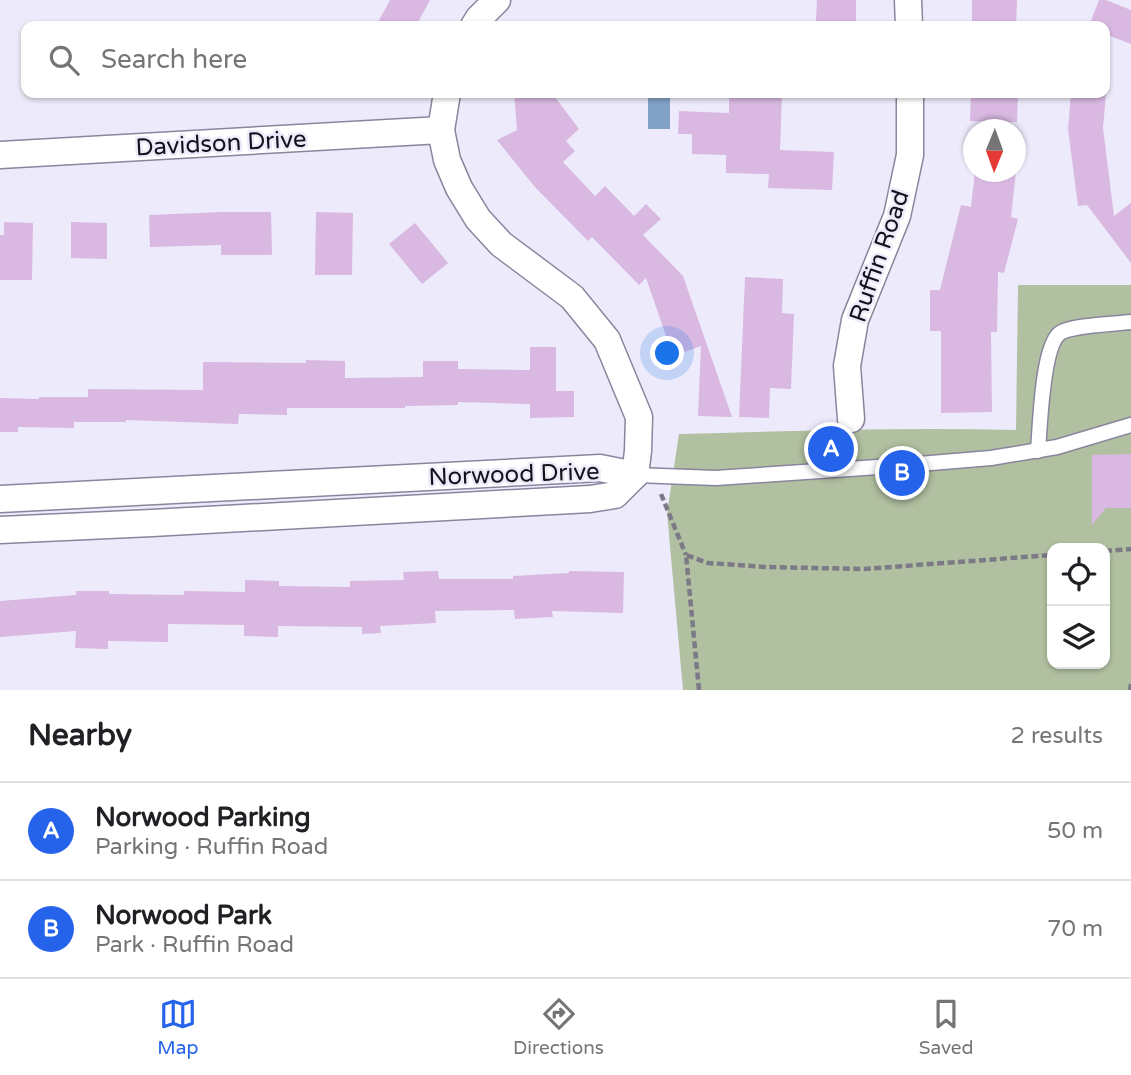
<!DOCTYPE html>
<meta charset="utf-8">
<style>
:root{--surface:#fff;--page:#f2f2f2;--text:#202124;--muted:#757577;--line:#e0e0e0;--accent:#2563eb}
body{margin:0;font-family:"Varela Round",sans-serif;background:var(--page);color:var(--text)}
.controls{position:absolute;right:21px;bottom:21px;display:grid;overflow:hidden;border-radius:14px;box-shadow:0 2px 5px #0004}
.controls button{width:63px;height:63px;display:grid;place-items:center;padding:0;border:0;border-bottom:2px solid var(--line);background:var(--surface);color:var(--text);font:35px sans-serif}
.compass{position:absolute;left:963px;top:119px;width:63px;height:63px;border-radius:50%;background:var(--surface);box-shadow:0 2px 5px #0004;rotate:181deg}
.you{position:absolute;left:668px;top:354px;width:24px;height:24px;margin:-18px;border:5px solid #fff;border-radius:50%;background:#1a73e8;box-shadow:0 0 0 10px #1a73e833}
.badge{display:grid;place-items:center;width:46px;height:46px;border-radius:50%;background:var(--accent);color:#fff;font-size:23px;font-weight:700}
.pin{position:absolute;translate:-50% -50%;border:4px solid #fff;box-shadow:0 2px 7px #0006}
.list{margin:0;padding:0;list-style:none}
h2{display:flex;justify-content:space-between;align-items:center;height:91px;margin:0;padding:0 28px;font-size:30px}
h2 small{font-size:23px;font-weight:400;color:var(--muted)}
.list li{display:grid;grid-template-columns:46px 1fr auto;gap:21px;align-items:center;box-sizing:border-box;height:98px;padding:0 28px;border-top:2px solid var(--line)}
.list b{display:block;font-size:26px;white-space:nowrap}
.list p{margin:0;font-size:23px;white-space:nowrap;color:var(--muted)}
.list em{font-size:23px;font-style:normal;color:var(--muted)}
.icon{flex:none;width:38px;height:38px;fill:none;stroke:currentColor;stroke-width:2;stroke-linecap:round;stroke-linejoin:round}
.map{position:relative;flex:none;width:1131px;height:690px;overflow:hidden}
.search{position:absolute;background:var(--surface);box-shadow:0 2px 5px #0004;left:21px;right:21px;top:21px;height:77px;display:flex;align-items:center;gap:18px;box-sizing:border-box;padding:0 24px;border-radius:14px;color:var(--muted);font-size:26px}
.sheet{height:287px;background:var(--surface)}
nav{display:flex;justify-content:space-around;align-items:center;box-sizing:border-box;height:98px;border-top:2px solid var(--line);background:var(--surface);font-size:19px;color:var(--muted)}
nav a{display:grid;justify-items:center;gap:4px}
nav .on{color:var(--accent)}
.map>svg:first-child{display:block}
.green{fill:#b1c0a0;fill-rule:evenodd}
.water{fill:#81a1c6}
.building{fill:#d9b8e1}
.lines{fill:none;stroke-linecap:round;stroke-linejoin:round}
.service-casing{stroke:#89859d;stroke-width:17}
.minor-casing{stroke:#89859d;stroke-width:29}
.path{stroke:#7b7a86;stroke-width:4.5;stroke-dasharray:7 3.5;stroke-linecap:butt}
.service{stroke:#fff;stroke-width:14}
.minor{stroke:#fff;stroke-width:26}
.labels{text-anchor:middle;stroke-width:5;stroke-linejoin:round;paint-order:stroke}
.street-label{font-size:24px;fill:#13121b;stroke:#edebfb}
</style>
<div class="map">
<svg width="1131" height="690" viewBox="0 0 1131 690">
<rect width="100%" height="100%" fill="#edebfb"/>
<path class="green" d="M1018,285H1131V690H683L667,513L679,434C791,431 904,427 1016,430ZM1052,548H1105V664H1052Z"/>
<rect class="water" x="648" y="93" width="22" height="36"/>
<g class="building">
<polygon points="390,0 430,0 416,26 376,26"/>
<polygon points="817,0 856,0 856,22 816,21"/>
<polygon points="972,0 1017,0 1016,26 972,26"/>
<polygon points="1099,0 1106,0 1131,10 1131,44 1105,34 1105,26 1089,26"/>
<polygon points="514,93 552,93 579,129 566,141 575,151 563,162 595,196 605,186 634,216 646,204 661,219 643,235 683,276 732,417 698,416 701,346 673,356 646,278 639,285 592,237 588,241 534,186 497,140 517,130"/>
<polygon points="729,93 782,93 780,150 834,152 832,190 768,188 769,174 726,173 726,155 692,154 692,134 678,134 679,111 729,113"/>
<polygon points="971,93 1018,93 1017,122 970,121"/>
<polygon points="1071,93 1106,93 1103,128 1114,216 1131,203 1131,263 1087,205 1078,206 1068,129"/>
<polygon points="975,172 1016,172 1011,217 1018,219 1004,273 998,272 997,332 991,332 992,412 941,413 941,331 930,331 930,290 940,290 961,205 971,207"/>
<polygon points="222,212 271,212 272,255 221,255 221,245 150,247 149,215"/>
<polygon points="316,212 353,213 352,275 315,275"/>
<polygon points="4,222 33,223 32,280 0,280 0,235 4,235"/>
<polygon points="71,222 107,223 107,259 71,258"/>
<polygon points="415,223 448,263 422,284 389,244"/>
<polygon points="745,277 783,279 782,313 794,314 791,389 770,388 769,418 739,417"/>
<polygon points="530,347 556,347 556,391 574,391 574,417 530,418 530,404 458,402 458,405 405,406 405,408 287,408 287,415 239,414 238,424 126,420 126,422 74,422 74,428 18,427 18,432 0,432 0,398 39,399 39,397 88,397 88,389 203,390 203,362 306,363 306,360 345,361 345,378 423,377 423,361 458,361 458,369 530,370"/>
<polygon points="1131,454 1131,508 1106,508 1092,525 1092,455"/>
<polygon points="438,571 439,579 513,579 513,576 569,573 569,571 624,572 623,613 552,611 553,617 515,619 514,610 435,611 436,623 380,626 381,633 362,634 362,627 278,626 278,637 244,636 244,625 168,624 168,642 108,641 108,649 75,648 76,631 0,637 0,601 76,595 76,591 109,591 109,594 184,595 184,591 245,592 245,580 279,581 279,586 350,587 350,581 404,580 403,572"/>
</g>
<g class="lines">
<g class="service-casing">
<g id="service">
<path d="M1038,451C1040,427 1042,346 1060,333C1072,325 1115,324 1131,322"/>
<polyline points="635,475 716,478 907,465 991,458 1057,447 1131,425"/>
</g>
</g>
<g class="minor-casing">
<g id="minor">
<polyline points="908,0 909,26"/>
<polyline points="474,26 479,18 497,0"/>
<polyline points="447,93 441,130 447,160 459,188 478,219 501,244 572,297 607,340 639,417 638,451 635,475"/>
<polyline points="0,155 441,130"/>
<polyline points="851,419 847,366 855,320 897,216 910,155 910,93"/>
<polyline points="0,499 600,468 635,475"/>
<polyline points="0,530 152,523 590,499 615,495 635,475"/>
</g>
</g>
<g class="path">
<polyline points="661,494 686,555"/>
<polyline points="1105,551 1131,549"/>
<polyline points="699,690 686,555 708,563 765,567 864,569 1052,555"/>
<polyline points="1130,690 1131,684"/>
</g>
<use href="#service" class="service"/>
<use href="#minor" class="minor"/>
</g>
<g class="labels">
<g class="street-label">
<text transform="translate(221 143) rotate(-3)" y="8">Davidson Drive</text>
<text transform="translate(879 256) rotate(-71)" y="8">Ruffin Road</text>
<text transform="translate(514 474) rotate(-2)" y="8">Norwood Drive</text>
</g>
</g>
</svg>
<div class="controls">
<button><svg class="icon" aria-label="locate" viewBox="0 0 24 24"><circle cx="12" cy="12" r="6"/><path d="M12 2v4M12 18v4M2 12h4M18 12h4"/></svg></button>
<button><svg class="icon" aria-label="layers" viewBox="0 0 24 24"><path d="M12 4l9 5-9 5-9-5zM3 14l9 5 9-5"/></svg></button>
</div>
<svg class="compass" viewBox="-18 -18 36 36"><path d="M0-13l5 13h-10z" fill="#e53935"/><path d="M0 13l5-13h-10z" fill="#757577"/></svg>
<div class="you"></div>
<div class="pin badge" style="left:831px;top:449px">A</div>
<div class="pin badge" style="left:902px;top:473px">B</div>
<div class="search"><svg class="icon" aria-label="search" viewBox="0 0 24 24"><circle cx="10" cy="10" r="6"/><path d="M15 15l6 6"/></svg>Search here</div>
</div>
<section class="sheet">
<h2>Nearby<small>2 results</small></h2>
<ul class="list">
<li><span class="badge">A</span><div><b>Norwood Parking</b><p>Parking · Ruffin Road</p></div><em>50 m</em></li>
<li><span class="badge">B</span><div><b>Norwood Park</b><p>Park · Ruffin Road</p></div><em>70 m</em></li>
</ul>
</section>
<nav>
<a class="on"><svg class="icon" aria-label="map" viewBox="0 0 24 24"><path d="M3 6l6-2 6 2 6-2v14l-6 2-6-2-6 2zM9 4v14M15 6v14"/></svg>Map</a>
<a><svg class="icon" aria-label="directions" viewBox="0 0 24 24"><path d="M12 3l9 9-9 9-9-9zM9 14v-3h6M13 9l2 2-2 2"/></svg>Directions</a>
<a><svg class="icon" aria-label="saved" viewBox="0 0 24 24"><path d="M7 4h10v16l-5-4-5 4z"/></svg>Saved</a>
</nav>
